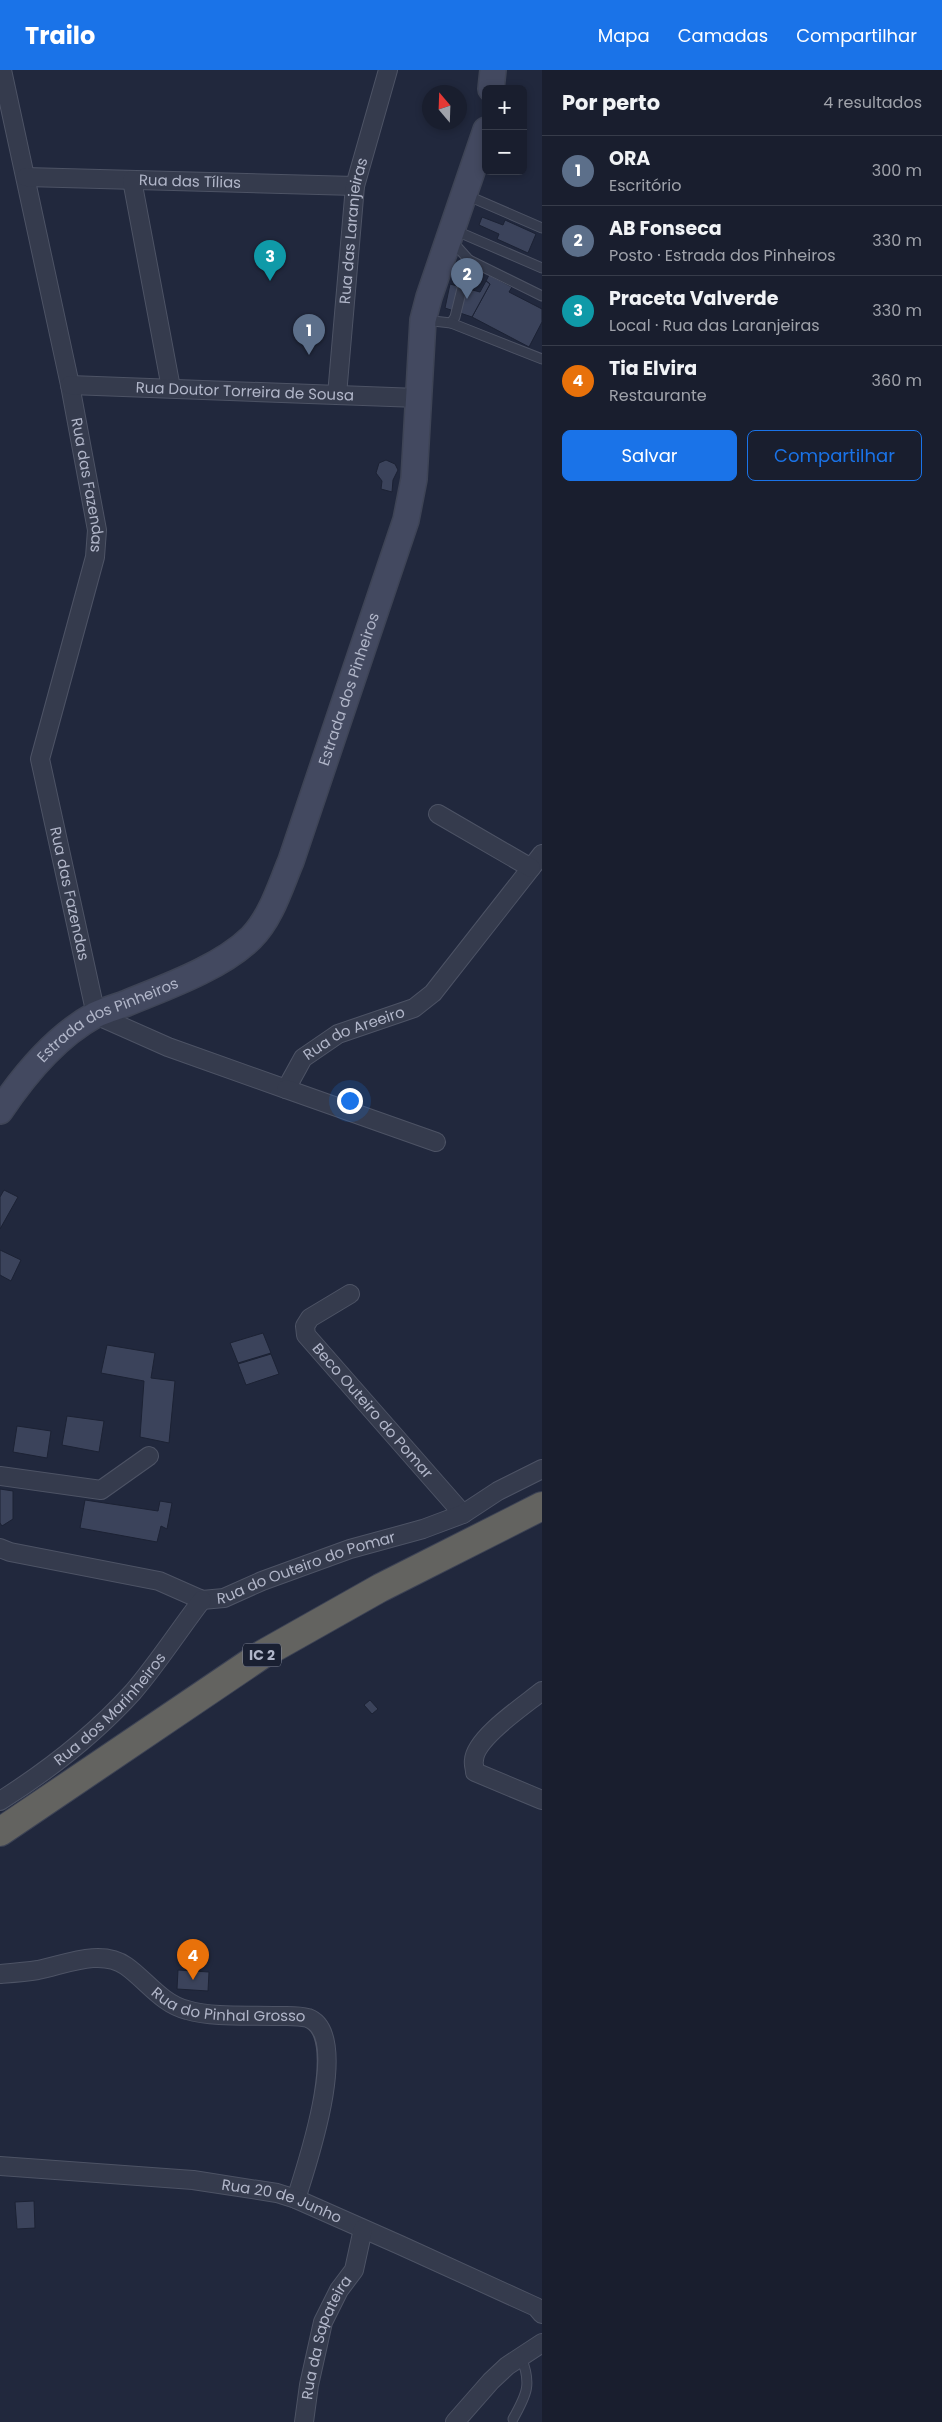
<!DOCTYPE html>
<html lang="pt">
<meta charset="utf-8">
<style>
:root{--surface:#191e2e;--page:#262b3a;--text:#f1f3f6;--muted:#9fa2aa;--line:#373c4a;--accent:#1a73e8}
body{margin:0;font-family:Poppins,sans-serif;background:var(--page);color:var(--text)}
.controls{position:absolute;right:15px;top:15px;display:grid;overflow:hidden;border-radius:8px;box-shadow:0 2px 8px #0003}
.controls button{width:45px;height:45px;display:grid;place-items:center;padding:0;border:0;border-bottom:1px solid var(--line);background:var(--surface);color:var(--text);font:25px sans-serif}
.compass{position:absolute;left:422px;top:15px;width:45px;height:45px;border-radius:50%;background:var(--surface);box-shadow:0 2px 8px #0003;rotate:341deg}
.you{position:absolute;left:349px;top:1030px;width:18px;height:18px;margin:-12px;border:4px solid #fff;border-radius:50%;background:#1a73e8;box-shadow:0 0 0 8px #1a73e833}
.badge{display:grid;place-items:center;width:32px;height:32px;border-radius:50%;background:var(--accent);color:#fff;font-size:16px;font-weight:700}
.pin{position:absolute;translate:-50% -41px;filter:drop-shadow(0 1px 2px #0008)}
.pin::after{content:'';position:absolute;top:26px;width:18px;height:15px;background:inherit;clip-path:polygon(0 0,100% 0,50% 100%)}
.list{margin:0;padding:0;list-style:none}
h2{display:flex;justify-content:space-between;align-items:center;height:65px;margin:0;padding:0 20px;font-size:21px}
h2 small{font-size:16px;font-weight:400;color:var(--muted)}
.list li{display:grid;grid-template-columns:32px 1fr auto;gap:15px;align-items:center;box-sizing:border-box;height:70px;padding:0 20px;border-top:1px solid var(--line)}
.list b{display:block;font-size:19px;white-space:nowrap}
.list p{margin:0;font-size:16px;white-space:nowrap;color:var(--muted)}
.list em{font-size:16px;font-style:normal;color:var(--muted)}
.actions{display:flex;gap:10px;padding:15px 20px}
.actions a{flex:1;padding:11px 0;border:1px solid var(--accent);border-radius:8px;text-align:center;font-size:18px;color:var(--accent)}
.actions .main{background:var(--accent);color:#fff}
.map{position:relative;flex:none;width:542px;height:2352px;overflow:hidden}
header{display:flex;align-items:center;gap:30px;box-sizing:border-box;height:70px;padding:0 25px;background:var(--accent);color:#fff}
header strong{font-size:24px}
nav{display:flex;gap:28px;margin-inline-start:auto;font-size:18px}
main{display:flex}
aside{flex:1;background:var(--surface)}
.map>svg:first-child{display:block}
.building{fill:#3b435b;stroke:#1c2234}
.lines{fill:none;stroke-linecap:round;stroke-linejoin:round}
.service-casing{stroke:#4d5365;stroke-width:11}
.minor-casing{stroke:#4d5365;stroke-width:20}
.secondary-casing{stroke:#3e4456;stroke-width:28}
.trunk-casing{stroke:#3d4355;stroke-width:30}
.service{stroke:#353b4d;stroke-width:9}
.minor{stroke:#353b4d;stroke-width:18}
.secondary{stroke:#434960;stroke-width:25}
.trunk{stroke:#636360;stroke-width:28}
.labels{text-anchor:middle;stroke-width:4;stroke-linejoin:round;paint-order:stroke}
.shield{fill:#1a2032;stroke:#84899c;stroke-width:1}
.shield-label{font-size:14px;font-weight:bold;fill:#b1b6c9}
.street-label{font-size:15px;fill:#b1b6c9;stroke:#1a2032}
</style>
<header>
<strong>Trailo</strong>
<nav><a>Mapa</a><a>Camadas</a><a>Compartilhar</a></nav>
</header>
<main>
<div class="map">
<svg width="542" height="2352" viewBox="0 0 542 2352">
<rect width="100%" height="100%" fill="#21283d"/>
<g class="building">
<polygon points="482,147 503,155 505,150 536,164 528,183 497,169 499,164 479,155"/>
<polygon points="489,205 512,217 509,222 542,239 542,252 529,277 472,247 490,214 486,211"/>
<polygon points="486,211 490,214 472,247 445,238 450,214 480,222"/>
<polygon points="386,390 395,394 398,400 393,410 392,422 381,419 382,411 376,403 379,393"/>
<polygon points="4,1120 18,1127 0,1159 0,1127"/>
<polygon points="0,1180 21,1190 11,1211 0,1205"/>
<polygon points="263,1263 271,1283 238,1293 230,1273"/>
<polygon points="107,1275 155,1283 151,1308 175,1311 169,1373 140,1367 144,1311 101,1303"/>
<polygon points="271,1284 279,1304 246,1315 238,1294"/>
<polygon points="67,1346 104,1351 99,1382 62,1375"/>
<polygon points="17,1356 51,1361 47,1388 13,1382"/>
<polygon points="0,1419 13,1421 13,1449 2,1456 0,1453"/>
<polygon points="85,1430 158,1441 160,1431 172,1433 167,1459 161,1456 157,1472 80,1458"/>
<polygon points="370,1630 378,1639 372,1644 364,1635"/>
<polygon points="178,1900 209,1902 208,1921 177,1919"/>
<polygon points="34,2131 35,2158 17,2159 15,2132"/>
</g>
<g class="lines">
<g class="service-casing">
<g id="service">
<polyline points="466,125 542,158"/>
<polyline points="454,160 542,198"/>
<polyline points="469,190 542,226"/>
<polyline points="424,250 451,253 455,247 469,190 451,170"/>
<polyline points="451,253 542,289"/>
<path d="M513,2349C527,2324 532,2314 521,2287"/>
</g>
</g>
<g class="minor-casing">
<g id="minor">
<path id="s1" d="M2,0L70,315L97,460L95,487L40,689L96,945L168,977L286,1019L303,988L338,964L414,938L433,923L542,784"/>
<path id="s2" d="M26,107L355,116"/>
<polyline points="132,110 171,318"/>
<path id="s3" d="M70,315L418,328"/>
<path id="s4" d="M337,325L355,116L388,0"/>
<polyline points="438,744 531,798"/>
<polyline points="286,1019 436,1072"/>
<path id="s5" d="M350,1224L310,1248L305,1256L306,1265L463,1444"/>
<polyline points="0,1406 101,1420 149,1386"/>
<path id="s6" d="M0,1478L10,1482L159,1511L202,1530L224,1528L262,1511L350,1479L423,1459L463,1444L498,1421L542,1399"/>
<path d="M542,1621C525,1635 475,1668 474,1690C473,1694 475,1698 475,1702L542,1730"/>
<path id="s7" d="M0,1731C49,1700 94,1665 133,1622C158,1593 179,1560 202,1530"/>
<path id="s8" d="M0,1904C12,1903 25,1902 38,1900C64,1895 101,1878 126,1896C146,1910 162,1934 187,1940C215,1948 248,1945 277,1946C287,1946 298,1945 308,1948C352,1964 306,2097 296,2129"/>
<path id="s9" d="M0,2096L193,2110L277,2123L296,2129L400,2175L536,2237L542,2244"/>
<path id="s10" d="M304,2352L309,2315L323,2252L339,2220L354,2200L363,2159"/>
<polyline points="455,2352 491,2311 507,2296 542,2273"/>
</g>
</g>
<g class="secondary-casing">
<g id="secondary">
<polyline points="491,19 493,0"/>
<path id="s11" d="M0,1041C24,1005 57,966 95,945C105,940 117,937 127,933C166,917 220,898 251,868C271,848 280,817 291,791L406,450L414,409L423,250L429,227L486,60"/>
</g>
</g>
<g class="trunk-casing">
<polyline id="trunk" points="0,1762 263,1584 380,1518 542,1436"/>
</g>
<use href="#service" class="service"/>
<use href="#minor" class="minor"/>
<use href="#secondary" class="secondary"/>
<use href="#trunk" class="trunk"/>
</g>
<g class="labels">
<rect class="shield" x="243" y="1573.5" width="38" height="23" rx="4"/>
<g class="shield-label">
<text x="262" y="1590">IC 2</text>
</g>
<g class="street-label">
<text dy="5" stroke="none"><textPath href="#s2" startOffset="164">Rua das Tílias</textPath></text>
<text dy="5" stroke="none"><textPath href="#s4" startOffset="165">Rua das Laranjeiras</textPath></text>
<text dy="5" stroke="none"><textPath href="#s3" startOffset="175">Rua Doutor Torreira de Sousa</textPath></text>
<text dy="5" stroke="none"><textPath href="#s1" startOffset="424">Rua das Fazendas</textPath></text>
<text dy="5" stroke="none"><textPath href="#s11" startOffset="580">Estrada dos Pinheiros</textPath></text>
<text dy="5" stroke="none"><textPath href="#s1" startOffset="844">Rua das Fazendas</textPath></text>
<text dy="5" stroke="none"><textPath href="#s11" startOffset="145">Estrada dos Pinheiros</textPath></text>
<text dy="5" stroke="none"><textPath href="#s1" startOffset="1265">Rua do Areeiro</textPath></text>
<text dy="5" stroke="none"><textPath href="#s5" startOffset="166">Beco Outeiro do Pomar</textPath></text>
<text dy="5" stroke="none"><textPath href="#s6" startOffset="319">Rua do Outeiro do Pomar</textPath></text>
<text dy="5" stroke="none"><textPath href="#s7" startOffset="144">Rua dos Marinheiros</textPath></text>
<text dy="5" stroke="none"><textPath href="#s8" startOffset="245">Rua do Pinhal Grosso</textPath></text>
<text dy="5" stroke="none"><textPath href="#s9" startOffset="285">Rua 20 de Junho</textPath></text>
<text dy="5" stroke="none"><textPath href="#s10" startOffset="88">Rua da Sapateira</textPath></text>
</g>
</g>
</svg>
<div class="controls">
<button>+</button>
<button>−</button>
</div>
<svg class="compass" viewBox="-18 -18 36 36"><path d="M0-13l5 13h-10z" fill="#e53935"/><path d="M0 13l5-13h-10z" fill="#9fa2aa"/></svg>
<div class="you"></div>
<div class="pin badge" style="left:309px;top:285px;background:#5c6f8a">1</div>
<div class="pin badge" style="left:467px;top:229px;background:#5c6f8a">2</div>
<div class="pin badge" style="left:270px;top:211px;background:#0f9aa8">3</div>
<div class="pin badge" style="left:193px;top:1910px;background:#e8710a">4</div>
</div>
<aside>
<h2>Por perto<small>4 resultados</small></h2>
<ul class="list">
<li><span class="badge" style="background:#5c6f8a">1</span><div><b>ORA</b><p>Escritório</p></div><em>300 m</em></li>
<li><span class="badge" style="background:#5c6f8a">2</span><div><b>AB Fonseca</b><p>Posto · Estrada dos Pinheiros</p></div><em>330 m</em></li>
<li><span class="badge" style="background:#0f9aa8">3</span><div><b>Praceta Valverde</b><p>Local · Rua das Laranjeiras</p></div><em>330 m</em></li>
<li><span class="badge" style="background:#e8710a">4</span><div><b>Tia Elvira</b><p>Restaurante</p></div><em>360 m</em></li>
</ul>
<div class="actions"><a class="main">Salvar</a><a>Compartilhar</a></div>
</aside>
</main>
